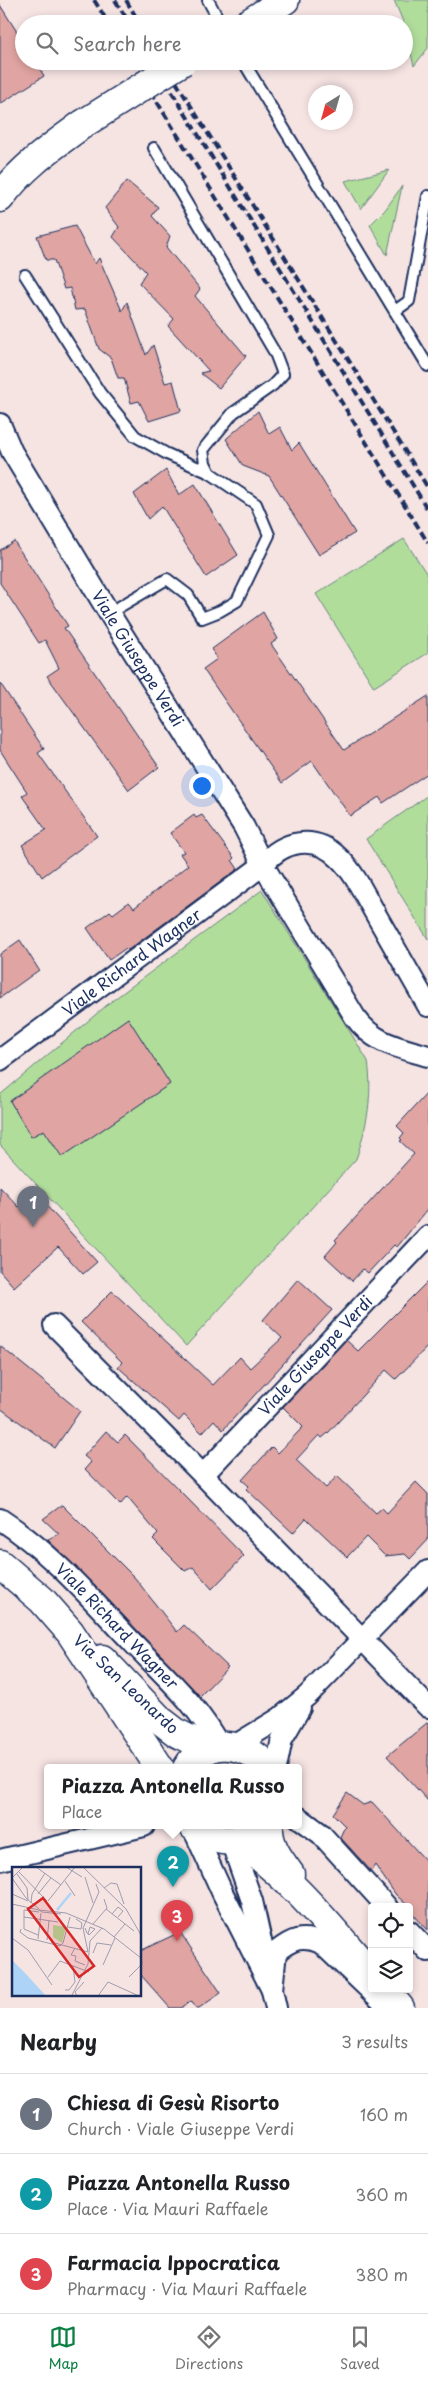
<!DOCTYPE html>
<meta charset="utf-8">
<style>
:root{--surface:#fff;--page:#f2f2f2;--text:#202124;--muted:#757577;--line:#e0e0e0;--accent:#0b8043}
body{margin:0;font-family:"Playpen Sans",sans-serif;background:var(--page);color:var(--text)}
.controls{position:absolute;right:15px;bottom:15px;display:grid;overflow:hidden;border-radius:5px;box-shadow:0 2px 8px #0003}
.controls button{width:45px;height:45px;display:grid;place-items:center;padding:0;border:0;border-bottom:1px solid var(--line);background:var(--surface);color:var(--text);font:25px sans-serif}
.compass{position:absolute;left:308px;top:85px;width:45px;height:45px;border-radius:50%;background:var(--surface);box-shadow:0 2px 8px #0003;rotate:217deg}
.you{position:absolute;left:201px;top:785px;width:18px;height:18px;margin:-12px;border:4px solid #fff;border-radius:50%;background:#1a73e8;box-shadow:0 0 0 8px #1a73e833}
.badge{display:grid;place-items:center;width:32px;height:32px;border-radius:50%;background:var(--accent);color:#fff;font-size:16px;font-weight:700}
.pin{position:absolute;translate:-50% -41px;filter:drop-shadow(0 1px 2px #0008)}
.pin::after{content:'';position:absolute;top:26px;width:18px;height:15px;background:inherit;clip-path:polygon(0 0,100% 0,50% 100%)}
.popup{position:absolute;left:44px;top:1764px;width:258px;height:65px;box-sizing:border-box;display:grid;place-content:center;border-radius:5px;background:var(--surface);filter:drop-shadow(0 1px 4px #0005);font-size:16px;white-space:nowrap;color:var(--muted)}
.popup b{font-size:19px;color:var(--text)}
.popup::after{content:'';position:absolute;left:50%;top:100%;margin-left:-10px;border:10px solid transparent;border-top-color:var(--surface)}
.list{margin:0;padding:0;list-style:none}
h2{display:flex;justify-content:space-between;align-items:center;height:65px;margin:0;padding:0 20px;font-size:21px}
h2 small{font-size:16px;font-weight:400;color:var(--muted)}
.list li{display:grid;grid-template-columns:32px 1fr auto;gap:15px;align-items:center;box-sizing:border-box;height:80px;padding:0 20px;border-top:1px solid var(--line)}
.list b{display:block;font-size:19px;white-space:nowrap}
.list p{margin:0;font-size:16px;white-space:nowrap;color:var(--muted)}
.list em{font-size:16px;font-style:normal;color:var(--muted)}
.icon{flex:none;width:28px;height:28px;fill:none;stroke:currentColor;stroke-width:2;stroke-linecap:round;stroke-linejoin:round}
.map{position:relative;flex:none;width:428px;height:2008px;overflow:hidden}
.search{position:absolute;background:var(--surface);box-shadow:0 2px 8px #0003;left:15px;right:15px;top:15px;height:55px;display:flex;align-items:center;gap:12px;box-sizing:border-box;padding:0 18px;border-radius:28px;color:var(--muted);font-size:19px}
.sheet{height:305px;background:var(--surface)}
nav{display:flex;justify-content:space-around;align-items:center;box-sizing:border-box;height:70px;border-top:1px solid var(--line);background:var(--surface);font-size:14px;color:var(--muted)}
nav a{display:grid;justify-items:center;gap:2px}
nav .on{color:var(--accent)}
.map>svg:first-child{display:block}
.green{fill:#b1dd9b;stroke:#66867c}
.building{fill:#e0a5a2;stroke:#1b2f5e}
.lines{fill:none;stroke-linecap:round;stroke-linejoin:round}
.service-casing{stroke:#1b2f5e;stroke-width:14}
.minor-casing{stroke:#1b2f5e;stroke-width:24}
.secondary-casing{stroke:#1b2f5e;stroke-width:31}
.primary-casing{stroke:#1b2f5e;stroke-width:31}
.service{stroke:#fff;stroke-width:10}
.minor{stroke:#fff;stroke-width:20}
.secondary{stroke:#fff;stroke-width:28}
.primary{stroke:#fff;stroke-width:28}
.rail{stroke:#1b2f5e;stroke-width:4;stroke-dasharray:8 4;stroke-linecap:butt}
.secondary-bridge-casing{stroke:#1b2f5e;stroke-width:31;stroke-linecap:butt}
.secondary-bridge{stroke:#fff;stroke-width:28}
.labels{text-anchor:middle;stroke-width:5;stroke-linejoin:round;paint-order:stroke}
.street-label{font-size:16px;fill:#1b2f5e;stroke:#fff}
.inset-river{fill:none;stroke:#add3f6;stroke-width:2.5}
.inset-road{fill:none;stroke:#9e9cae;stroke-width:1}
.view{fill:#d62828;fill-opacity:0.15;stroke:#d62828;stroke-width:2.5}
.inset-edge{fill:none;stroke:#1b2f5e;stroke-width:2.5}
</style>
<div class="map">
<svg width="428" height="2008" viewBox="0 0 428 2008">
<rect width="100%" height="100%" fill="#f6e4e3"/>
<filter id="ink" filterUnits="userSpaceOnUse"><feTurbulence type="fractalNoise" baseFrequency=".02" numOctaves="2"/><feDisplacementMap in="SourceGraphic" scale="10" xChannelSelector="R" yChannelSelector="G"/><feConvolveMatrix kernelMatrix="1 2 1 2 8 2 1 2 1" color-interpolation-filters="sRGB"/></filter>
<g filter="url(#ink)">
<g class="green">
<polygon points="394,0 428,0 428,48 414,66 404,24"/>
<polygon points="389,170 361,209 345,181"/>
<polygon points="402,186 387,255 370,225 385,210"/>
<polygon points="404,539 428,576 428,653 374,687 316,594"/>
<polygon points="428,795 428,939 366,839"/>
<path d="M262,890L368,1061C373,1096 367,1126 356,1159L186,1346L0,1145V1095L113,1000Z"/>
</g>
<g class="building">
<polygon points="0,5 24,43 24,61 35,61 44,76 0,104"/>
<polygon points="127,181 158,207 152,216 170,236 166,247 200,289 195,296 246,356 219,388 200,373 209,371 168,326 174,319 139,283 146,272 113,237 119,227 105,208"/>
<polygon points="75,226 95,264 99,258 122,311 127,302 146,355 153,345 165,383 173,381 181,411 149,421 139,401 131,403 124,378 118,378 111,358 99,349 85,309 75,310 70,288 64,289 54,260 46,260 37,236"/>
<polygon points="258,411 269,434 280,427 292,450 299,443 355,533 319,555 269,476 243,466 226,439"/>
<polygon points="166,470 179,495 195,484 238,555 206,577 162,506 148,519 134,494"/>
<polygon points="14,541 68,626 64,628 159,767 129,790 47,676 59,668 45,640 39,643 0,583 0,550"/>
<polygon points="263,612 278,639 271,644 344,750 428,696 428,773 383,803 379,797 350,816 312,761 282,783 203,669 217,659 212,649"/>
<polygon points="0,683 44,749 38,753 97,836 42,877 22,845 46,830 22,796 27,792 0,750"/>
<polygon points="194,815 196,818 202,815 234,858 232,860 238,869 128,950 126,948 109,960 87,928 110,911 113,914 129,902 134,908 188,865 180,854 184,852 170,833"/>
<polygon points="20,940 39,970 0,998 0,954"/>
<polygon points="128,1018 170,1084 62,1157 44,1130 31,1137 10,1101"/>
<polygon points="428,1092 428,1209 397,1247 394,1245 368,1273 363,1269 352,1281 325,1256 337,1242 335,1240 414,1154 400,1141 402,1140 400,1138 404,1133 397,1126"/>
<polygon points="0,1187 19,1207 35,1193 97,1262 83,1274 58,1247 14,1287 0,1271"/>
<polygon points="298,1279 332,1310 223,1430 214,1420 202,1433 184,1415 179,1421 118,1367 122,1362 81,1322 112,1291 213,1385 240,1357 250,1368 282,1338 263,1320"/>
<polygon points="428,1281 428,1346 396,1379 386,1370 328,1433 322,1438 319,1435 296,1460 326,1488 337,1476 376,1513 382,1508 387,1513 416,1482 428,1494 428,1540 410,1559 405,1554 385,1556 366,1537 347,1557 306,1518 293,1533 246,1489 249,1486 242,1480 272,1447 278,1453 303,1427 283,1407 346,1340 358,1351"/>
<polygon points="0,1346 80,1411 55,1448 0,1408"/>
<polygon points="106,1431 118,1442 125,1435 244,1556 212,1589 193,1567 185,1571 153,1539 158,1534 127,1497 120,1505 85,1469 91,1462 84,1456"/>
<polygon points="62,1505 135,1578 177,1632 184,1625 228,1667 200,1696 95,1586 48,1540 59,1534 43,1519"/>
<polygon points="428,1722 428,1801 387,1756"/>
<polygon points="347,1793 363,1805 372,1802 428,1863 428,1930 409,1910 409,1907 396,1895 375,1865 371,1871 340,1837 345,1826 333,1814"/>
<polygon points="180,1932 221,1993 199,2008 196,2008 191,2001 181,2008 170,2008 140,1974 140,1951"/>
</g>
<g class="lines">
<g class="service-casing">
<g id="service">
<polyline points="208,0 221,24"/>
<polyline points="243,61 428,366"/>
<polyline points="25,275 100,393 135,436 167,454 210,473"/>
<polyline points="395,311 409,301 428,196"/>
<polyline points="109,613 167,579 188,595 202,618 220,611 237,601 269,535 256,504 210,473 205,463 203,450 233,413 273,385 283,374 275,353 154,148"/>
</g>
</g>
<g class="minor-casing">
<g id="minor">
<path id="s1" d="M0,424L12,452L109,613L244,827L263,865L355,1017C374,1044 398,1047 428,1056"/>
<path id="s2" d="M0,1060L263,865C283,840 315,834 339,858C354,872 365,895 375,913C393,944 410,975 428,1006"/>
<polyline points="54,1325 203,1475 428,1707"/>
<path id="s3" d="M203,1475L428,1236"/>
<path id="s4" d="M0,1519C51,1552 92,1600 134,1644C164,1675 200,1707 219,1746"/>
<polyline points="234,1746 280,1718 307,1696 428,1571"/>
<polyline points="276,1768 282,1739 300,1708"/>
<polyline points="298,1817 321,1834 387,1907"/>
<polyline points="192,1826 223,1894 272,1990"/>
<polyline points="231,1841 252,1901 276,2008"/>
<polyline points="0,1860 144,1826"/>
<polyline points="409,1931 428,1951"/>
<path d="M272,1990L276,1952C292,1939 302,1935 321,1943L389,2008"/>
</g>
</g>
<g class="secondary-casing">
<g id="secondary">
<polyline points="247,24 285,0"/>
<path d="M0,198C22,167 53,146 83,124"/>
</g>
</g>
<g class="primary-casing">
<g id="primary">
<polyline points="0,1564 42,1600 70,1632 160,1768"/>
<polyline points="102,1659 160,1720 177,1733 209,1749"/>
<path d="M187,1768C206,1735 247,1742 268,1768"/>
<path d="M193,1826C209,1841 233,1846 253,1833"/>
<path d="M269,1826C268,1845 279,1859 290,1874"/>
<path d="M237,1840C290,1876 330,1927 372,1975"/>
<polyline points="384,1989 400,2008"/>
</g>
</g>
<use href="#service" class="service"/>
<use href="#minor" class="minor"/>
<use href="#secondary" class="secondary"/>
<use href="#primary" class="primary"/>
<g class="rail">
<polyline points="94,0 109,24"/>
<polyline points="115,0 130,24"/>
<polyline points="126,0 140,24"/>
<polyline points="132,61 428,543"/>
<polyline points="153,61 428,510"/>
<polyline points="163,61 428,488"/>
</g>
<g class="secondary-bridge-casing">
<polyline id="secondary-bridge" points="83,124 183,61"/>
</g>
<use href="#secondary-bridge" class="secondary-bridge"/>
</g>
</g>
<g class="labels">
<g class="street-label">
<text dy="6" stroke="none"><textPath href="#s1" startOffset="272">Viale Giuseppe Verdi</textPath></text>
<text dy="6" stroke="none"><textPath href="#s2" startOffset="164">Viale Richard Wagner</textPath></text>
<text dy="6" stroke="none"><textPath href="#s3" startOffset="164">Viale Giuseppe Verdi</textPath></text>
<text dy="6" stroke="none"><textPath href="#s4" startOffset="159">Viale Richard Wagner</textPath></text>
<text transform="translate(126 1684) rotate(43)" y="6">Via San Leonardo</text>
</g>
</g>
<g transform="translate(12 1867)">
<rect width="129" height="129" fill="#f6e4e3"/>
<path d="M41,58L54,60L50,76L41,70Z" fill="#b1dd9b"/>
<path d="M0,93L13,106L34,129H0Z" fill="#add3f6"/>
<path class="inset-river" d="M45,43L59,26"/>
<path class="inset-road" d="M24,0L49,18M54,0L70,10M71,0L114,42L129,68M7,5L35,34M5,7L15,21L16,33M73,10L81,36M0,11L14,31L27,42M0,11L11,0M53,14L63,29M92,21L99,16L105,17L112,37M0,27L16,34M26,27L39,11M36,34L63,0M19,36L20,27L33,6M0,37L27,43M94,42L122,64M30,45L49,47M30,45L27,43L54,46L92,62L129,91M100,47L106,40L111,44L106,50M12,50L46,55M81,57L95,41L92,32M56,60L69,62L70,56L64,52M73,61L75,66L77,68L83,62L78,60L76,67M9,62L8,65L16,71L48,79L51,76M12,62V43L27,45M12,62L26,68M102,70L113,57M0,71L16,83L40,118M26,72L29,46M35,73L37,54M39,75L76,85M51,76L58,50M63,81L59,88L64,89L63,94L73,98M76,85L71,61L87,25L84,17M81,86L85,76L99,78M91,98L103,71M36,110L48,94L77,105M117,110L129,98M53,123H57L63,115L61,99M60,128L76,97L78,74L90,61M65,129L63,125L72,115M86,129L96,115L127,129"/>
<path class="view" d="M31,31L82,99L67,110L16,42Z"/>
<rect width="129" height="129" class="inset-edge"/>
</g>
</svg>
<div class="controls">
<button><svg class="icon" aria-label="locate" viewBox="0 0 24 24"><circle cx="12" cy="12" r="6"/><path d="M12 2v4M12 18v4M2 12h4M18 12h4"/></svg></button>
<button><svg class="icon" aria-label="layers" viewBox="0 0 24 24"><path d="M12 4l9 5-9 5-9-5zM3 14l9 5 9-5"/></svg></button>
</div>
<svg class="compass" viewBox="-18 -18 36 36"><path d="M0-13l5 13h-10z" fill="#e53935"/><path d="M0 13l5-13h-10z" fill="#757577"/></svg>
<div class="you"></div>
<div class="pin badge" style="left:33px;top:1227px;background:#6b7280">1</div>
<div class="pin badge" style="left:173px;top:1887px;background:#0f9aa8">2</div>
<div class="popup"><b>Piazza Antonella Russo</b>Place</div>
<div class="pin badge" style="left:177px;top:1941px;background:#e0444e">3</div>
<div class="search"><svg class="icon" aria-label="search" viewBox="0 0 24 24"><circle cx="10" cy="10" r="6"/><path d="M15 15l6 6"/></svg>Search here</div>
</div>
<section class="sheet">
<h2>Nearby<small>3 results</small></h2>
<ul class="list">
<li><span class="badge" style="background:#6b7280">1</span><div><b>Chiesa di Gesù Risorto</b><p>Church · Viale Giuseppe Verdi</p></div><em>160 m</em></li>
<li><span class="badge" style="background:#0f9aa8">2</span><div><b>Piazza Antonella Russo</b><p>Place · Via Mauri Raffaele</p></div><em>360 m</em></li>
<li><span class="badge" style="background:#e0444e">3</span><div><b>Farmacia Ippocratica</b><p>Pharmacy · Via Mauri Raffaele</p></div><em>380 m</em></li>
</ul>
</section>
<nav>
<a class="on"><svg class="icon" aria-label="map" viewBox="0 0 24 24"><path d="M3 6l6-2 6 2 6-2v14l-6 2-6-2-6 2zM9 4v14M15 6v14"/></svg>Map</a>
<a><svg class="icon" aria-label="directions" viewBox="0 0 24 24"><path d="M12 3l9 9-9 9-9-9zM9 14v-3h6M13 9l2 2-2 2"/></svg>Directions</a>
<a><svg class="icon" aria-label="saved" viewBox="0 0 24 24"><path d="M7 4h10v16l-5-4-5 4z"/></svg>Saved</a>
</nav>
